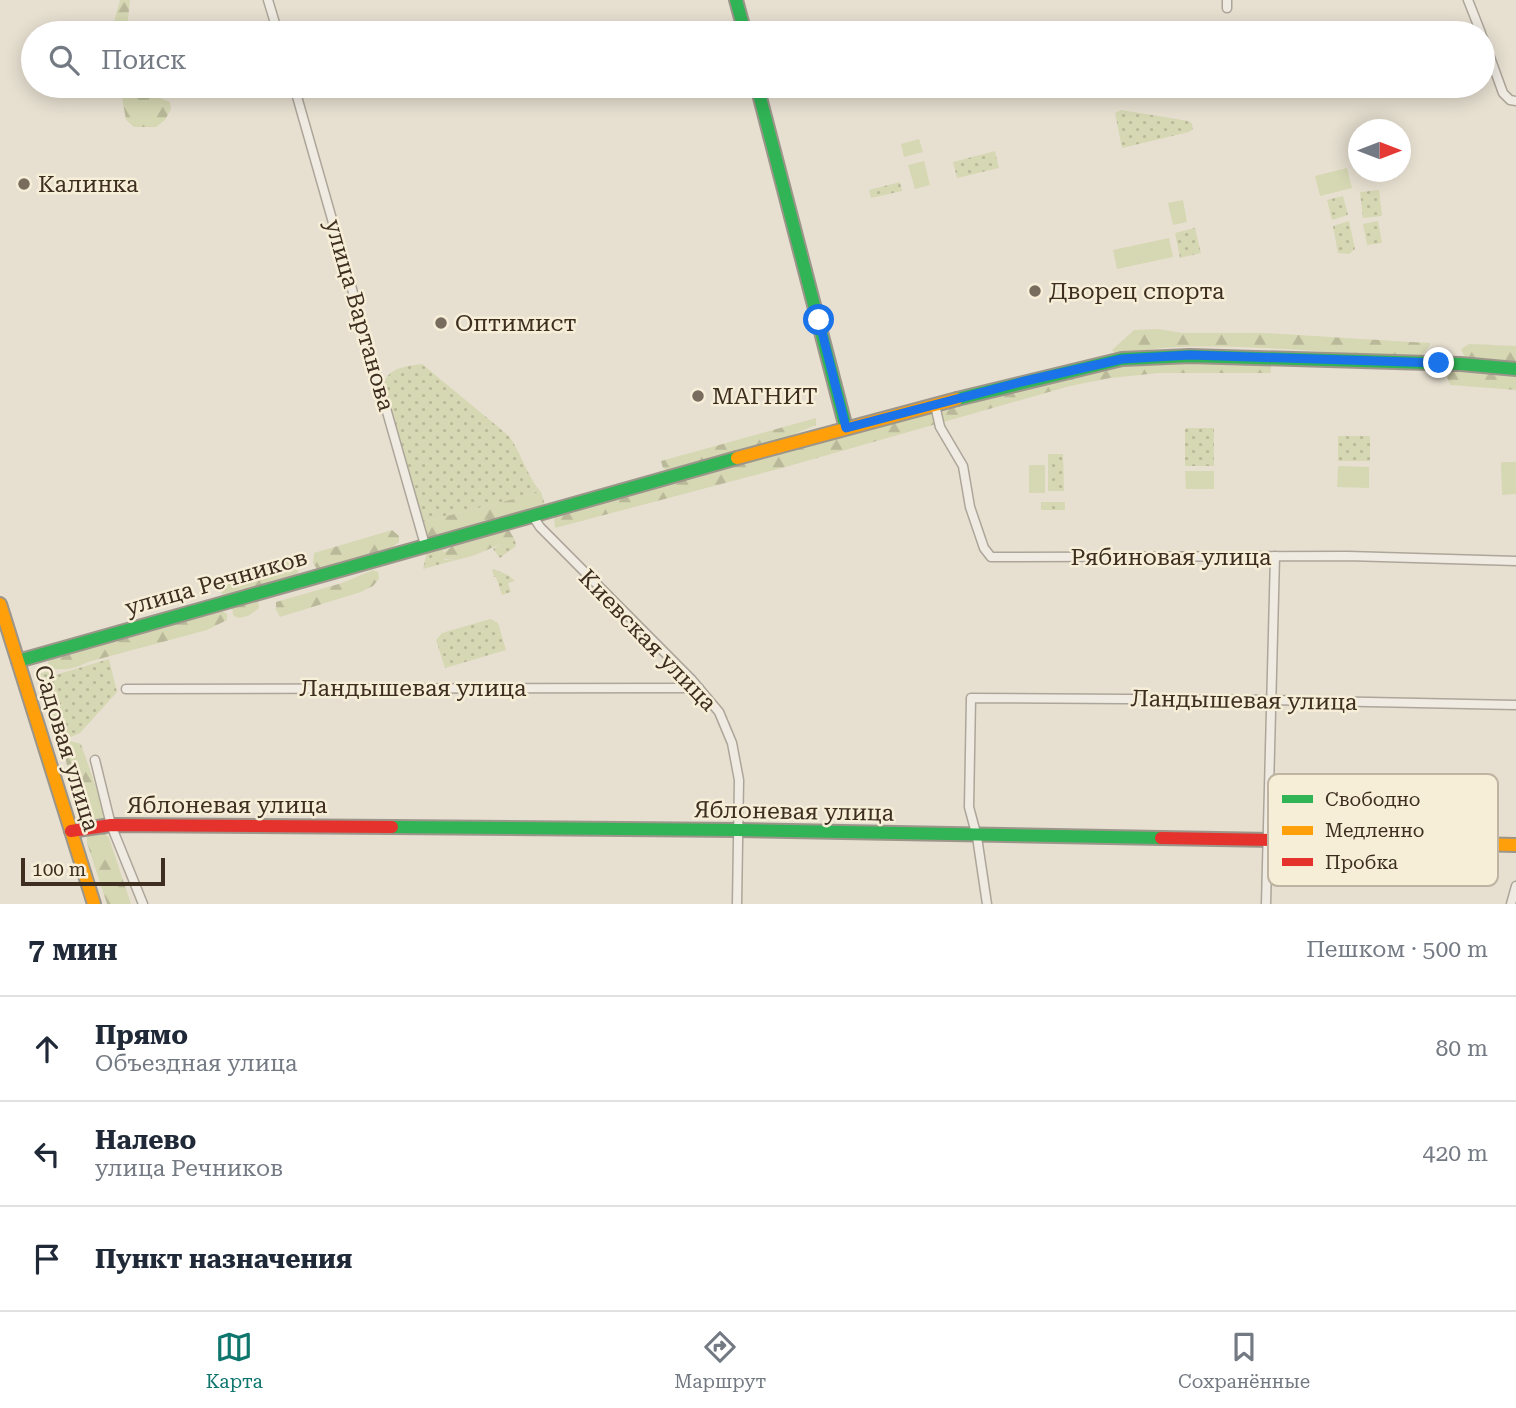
<!DOCTYPE html>
<html lang="ru">
<meta charset="utf-8">
<style>
:root{--surface:#fff;--page:#f2f2f3;--text:#1f2937;--muted:#747a83;--line:#e0e1e3;--accent:#0f766e}
body{margin:0;font-family:"Roboto Serif",serif;background:var(--page);color:var(--text)}
.compass{position:absolute;left:1348px;top:119px;width:63px;height:63px;border-radius:50%;background:var(--surface);box-shadow:0 4px 18px #0003;rotate:90deg}
.scale{position:absolute;left:21px;bottom:18px;width:144px;box-sizing:border-box;padding-left:7px;border:4px solid #3d2e20;border-top:0;font-size:19px;line-height:24px;white-space:nowrap;color:#3d2e20;-webkit-text-stroke:5px #f7eed8;paint-order:stroke}
.stop{position:absolute;width:21px;height:21px;margin:-16px;border:5px solid #1a73e8;border-radius:50%;background:#fff}
.stop.end{background:#1a73e8;border-color:#fff;box-shadow:0 2px 7px #0008}
.list{margin:0;padding:0;list-style:none}
h2{display:flex;justify-content:space-between;align-items:center;height:91px;margin:0;padding:0 28px;font-size:30px}
h2 small{font-size:23px;font-weight:400;color:var(--muted)}
.list li{display:grid;grid-template-columns:46px 1fr auto;gap:21px;align-items:center;box-sizing:border-box;height:105px;padding:0 28px;border-top:2px solid var(--line)}
.list b{display:block;font-size:26px;white-space:nowrap}
.list p{margin:0;font-size:23px;white-space:nowrap;color:var(--muted)}
.list em{font-size:23px;font-style:normal;color:var(--muted)}
.icon{flex:none;width:38px;height:38px;fill:none;stroke:currentColor;stroke-width:2;stroke-linecap:round;stroke-linejoin:round}
.map{position:relative;flex:none;width:1516px;height:904px;overflow:hidden}
.search{position:absolute;background:var(--surface);box-shadow:0 4px 18px #0003;left:21px;right:21px;top:21px;height:77px;display:flex;align-items:center;gap:18px;box-sizing:border-box;padding:0 24px;border-radius:38px;color:var(--muted);font-size:26px}
.sheet{height:406px;background:var(--surface)}
nav{display:flex;justify-content:space-around;align-items:center;box-sizing:border-box;height:98px;border-top:2px solid var(--line);background:var(--surface);font-size:19px;color:var(--muted)}
nav a{display:grid;justify-items:center;gap:4px}
nav .on{color:var(--accent)}
.map>svg:first-child{display:block}
.grass{fill:url(#grass-dots)}
.forest{fill:url(#forest-firs)}
.garden{fill:#d6d7b3}
.lines{fill:none;stroke-linecap:round;stroke-linejoin:round}
.street-casing{stroke:#ada599;stroke-width:11}
.fast-casing{stroke:#9c958a;stroke-width:16}
.slow-casing{stroke:#9c958a;stroke-width:16}
.jam-casing{stroke:#9c958a;stroke-width:16}
.street{stroke:#efebe3;stroke-width:8}
.fast{stroke:#30b455;stroke-width:12}
.slow{stroke:#ff9f0a;stroke-width:12}
.jam{stroke:#e5322d;stroke-width:12}
.route{stroke:#1a73e8;stroke-width:9}
.poi-dot{fill:#786c5e;stroke:#f7eed8;stroke-width:2.5}
.labels{text-anchor:middle;stroke-width:5;stroke-linejoin:round;paint-order:stroke}
.poi-label{font-size:23px;fill:#3d2e20;stroke:#f7eed8;text-anchor:start}
.street-label{font-size:23px;fill:#3d2e20;stroke:#f7eed8}
.key{fill:#f7eed8;stroke:#bfb4a1;stroke-width:2}
.key-label{font-size:19px;fill:#3d2e20}
</style>
<div class="map">
<svg width="1516" height="904" viewBox="0 0 1516 904">
<defs>
<pattern id="grass-dots" width="8" height="8" patternUnits="userSpaceOnUse" patternTransform="scale(1.75)"><rect width="8" height="8" fill="#d6d7b3"/><path d="M2 2h.1M6 6h.1" fill="none" stroke="#b9b99a" stroke-width="1.8" stroke-linecap="round"/></pattern>
<pattern id="forest-firs" width="22" height="20" patternUnits="userSpaceOnUse" patternTransform="scale(1.75)"><rect width="22" height="20" fill="#d6d7b3"/><path d="M5 1l3.5 6h-7zM16 11l3.5 6h-7z" fill="#b9b99a"/></pattern>
</defs>
<rect width="100%" height="100%" fill="#e7e0d1"/>
<g class="grass">
<polygon points="1121,110 1189,121 1192,124 1193,129 1189,132 1122,148 1115,113"/>
<polygon points="995,151 999,168 957,178 953,162"/>
<polygon points="900,182 902,191 871,198 869,190"/>
<polygon points="1379,190 1382,216 1363,218 1360,192"/>
<polygon points="1343,196 1348,215 1332,220 1327,200"/>
<polygon points="1349,221 1355,249 1349,254 1338,253 1333,226"/>
<polygon points="1378,221 1382,243 1367,245 1363,224"/>
<polygon points="1195,228 1201,253 1180,258 1175,233"/>
<path d="M422,364L509,436C522,454 526,475 541,492L423,522L384,383C389,367 408,366 422,364Z"/>
<rect x="1185" y="428" width="29" height="38"/>
<rect x="1338" y="436" width="32" height="25"/>
<polygon points="1048,454 1063,454 1064,491 1048,491"/>
<rect x="1041" y="502" width="24" height="8"/>
<polygon points="515,540 516,546 500,558 493,549 505,541"/>
<polygon points="454,543 453,546 443,551 445,560 460,559 423,569 427,551"/>
<polygon points="494,569 508,575 515,581 508,583 511,592 502,595 496,577 494,577 492,570"/>
<polygon points="490,619 498,623 506,650 445,668 436,640 442,633"/>
<polygon points="109,659 117,692 80,733 57,743 38,674 49,671 52,676"/>
</g>
<g class="forest">
<polygon points="120,0 130,0 127,29 129,33 106,33 112,29"/>
<polygon points="120,86 153,86 162,99 170,102 171,109 165,120 156,127 134,127 126,120"/>
<path d="M1159,329L1182,333H1264L1411,342L1430,343V345L1420,357C1334,355 1249,342 1163,348C1148,349 1131,353 1116,355L1112,350L1134,330Z"/>
<polygon points="1469,344 1516,346 1516,362 1465,358 1461,349"/>
<polygon points="1189,359 1270,361 1271,373 1159,373 1110,378 1070,386 782,468 555,528 554,516 657,486 868,431 987,394 1115,365"/>
<polygon points="1453,369 1516,373 1516,390 1450,385 1446,375 1448,371"/>
<polygon points="816,418 816,425 780,440 669,472 663,468 661,461"/>
<polygon points="541,492 546,508 428,540 423,522"/>
<path d="M392,530L399,536V542C384,556 338,565 317,569L313,563L314,553Z"/>
<path d="M501,530H509L515,540C493,543 462,569 439,556L453,546L454,543Z"/>
<path d="M292,561L298,566V573L295,576L244,591L222,595L220,587C227,576 278,561 292,561Z"/>
<polygon points="373,570 378,572 379,579 373,586 361,592 280,617 276,610 276,602 342,583"/>
<polygon points="255,598 258,600 259,608 248,616 238,618 233,615 232,606"/>
<path d="M212,611H222L227,614V620L207,630L88,662C74,669 65,671 50,668L48,662L52,656Z"/>
<polygon points="70,741 81,744 101,802 104,818 96,823 87,823 68,771 64,751"/>
<polygon points="103,831 109,838 131,904 107,904 87,843 87,832"/>
</g>
<g class="garden">
<polygon points="919,139 923,152 904,157 901,144"/>
<polygon points="924,161 930,185 915,189 908,165"/>
<polygon points="1347,168 1352,188 1320,196 1315,176"/>
<polygon points="1183,200 1187,222 1173,225 1168,203"/>
<polygon points="1169,238 1173,257 1117,269 1113,250"/>
<polygon points="1501,462 1516,462 1516,494 1502,495"/>
<rect x="1029" y="465" width="16" height="28"/>
<polygon points="1338,466 1369,467 1369,488 1337,487"/>
<polygon points="1185,471 1214,471 1214,489 1186,489"/>
</g>
<g class="lines">
<g class="street-casing">
<g id="street">
<polyline points="268,0 278,33"/>
<polyline points="1227,0 1227,8"/>
<polyline points="1468,0 1481,33"/>
<polyline points="1483,38 1503,93 1510,100 1516,101"/>
<polyline points="294,86 425,545"/>
<polyline points="935,405 940,427 963,466 970,507 984,548 991,557 1348,556 1516,561"/>
<polyline points="532,515 540,527 692,680 719,712 732,743 739,780 737,904"/>
<polyline points="126,689 699,688"/>
<polyline points="95,760 111,825 143,904"/>
<polyline points="987,904 977,837 969,807 971,698 1271,700 1516,705"/>
<polyline points="1266,904 1275,556"/>
<polyline points="1511,904 1516,886"/>
</g>
</g>
<g class="fast-casing">
<g id="fast">
<polyline points="736,0 745,33"/>
<polyline points="757,86 846,428"/>
<polyline points="957,399 1122,359 1190,356 1461,364 1516,369"/>
<polyline points="18,661 737,458"/>
<polyline points="392,827 738,830 1161,838"/>
</g>
</g>
<g class="slow-casing">
<g id="slow">
<polyline points="737,458 957,399"/>
<polyline points="0,604 94,904"/>
<polyline points="1428,843 1516,845"/>
</g>
</g>
<g class="jam-casing">
<g id="jam">
<polyline points="71,831 111,825 392,827"/>
<polyline points="1161,838 1428,843"/>
</g>
</g>
<use href="#street" class="street"/>
<use href="#fast" class="fast"/>
<use href="#slow" class="slow"/>
<use href="#jam" class="jam"/>
</g>
<g class="lines">
<polyline class="route" points="819,320 846,428 1021,382 1122,359 1190,355 1439,363"/>
</g>
<g class="poi-dot">
<circle cx="24" cy="184" r="7"/>
<circle cx="1035" cy="291" r="7"/>
<circle cx="441" cy="323" r="7"/>
<circle cx="698" cy="396" r="7"/>
</g>
<g class="labels">
<g class="poi-label">
<text x="38" y="192">Калинка</text>
<text x="1049" y="299">Дворец спорта</text>
<text x="455" y="331">Оптимист</text>
<text x="712" y="404">МАГНИТ</text>
</g>
<g class="street-label">
<text transform="translate(360 315) rotate(74)" y="8">улица Вартанова</text>
<text x="1171" y="565">Рябиновая улица</text>
<text transform="translate(216 582) rotate(-16)" y="8">улица Речников</text>
<text transform="translate(648 640) rotate(46)" y="8">Киевская улица</text>
<text x="413" y="696">Ландышевая улица</text>
<text transform="translate(1244 700) rotate(1)" y="8">Ландышевая улица</text>
<text transform="translate(67 748) rotate(73)" y="8">Садовая улица</text>
<text x="227" y="813">Яблоневая улица</text>
<text transform="translate(794 811) rotate(1)" y="8">Яблоневая улица</text>
</g>
</g>
<rect x="1268" y="774" width="230" height="112" rx="10" class="key"/>
<rect x="1282" y="795" width="31" height="8" fill="#30b455"/>
<rect x="1282" y="826" width="31" height="9" fill="#ff9f0a"/>
<rect x="1282" y="858" width="31" height="8" fill="#e5322d"/>
<g class="key-label">
<text x="1325" y="806">Свободно</text>
<text x="1325" y="837">Медленно</text>
<text x="1325" y="869">Пробка</text>
</g>
</svg>
<svg class="compass" viewBox="-18 -18 36 36"><path d="M0-13l5 13h-10z" fill="#e53935"/><path d="M0 13l5-13h-10z" fill="#747a83"/></svg>
<div class="scale">100 m</div>
<div class="stop" style="left:819px;top:320px"></div>
<div class="stop end" style="left:1439px;top:363px"></div>
<div class="search"><svg class="icon" aria-label="search" viewBox="0 0 24 24"><circle cx="10" cy="10" r="6"/><path d="M15 15l6 6"/></svg>Поиск</div>
</div>
<section class="sheet">
<h2>7 мин<small>Пешком · 500 m</small></h2>
<ul class="list">
<li><svg class="icon" aria-label="ahead" viewBox="0 0 24 24"><path d="M12 20V5M6 11l6-6 6 6"/></svg><div><b>Прямо</b><p>Объездная улица</p></div><em>80 m</em></li>
<li><svg class="icon" aria-label="left" viewBox="0 0 24 24"><path d="M17 20v-9H6M10 6l-5 5 5 5"/></svg><div><b>Налево</b><p>улица Речников</p></div><em>420 m</em></li>
<li><svg class="icon" aria-label="arrive" viewBox="0 0 24 24"><path d="M6 21V4h12l-3 4 3 4H6"/></svg><div><b>Пункт назначения</b></div></li>
</ul>
</section>
<nav>
<a class="on"><svg class="icon" aria-label="map" viewBox="0 0 24 24"><path d="M3 6l6-2 6 2 6-2v14l-6 2-6-2-6 2zM9 4v14M15 6v14"/></svg>Карта</a>
<a><svg class="icon" aria-label="directions" viewBox="0 0 24 24"><path d="M12 3l9 9-9 9-9-9zM9 14v-3h6M13 9l2 2-2 2"/></svg>Маршрут</a>
<a><svg class="icon" aria-label="saved" viewBox="0 0 24 24"><path d="M7 4h10v16l-5-4-5 4z"/></svg>Сохранённые</a>
</nav>
